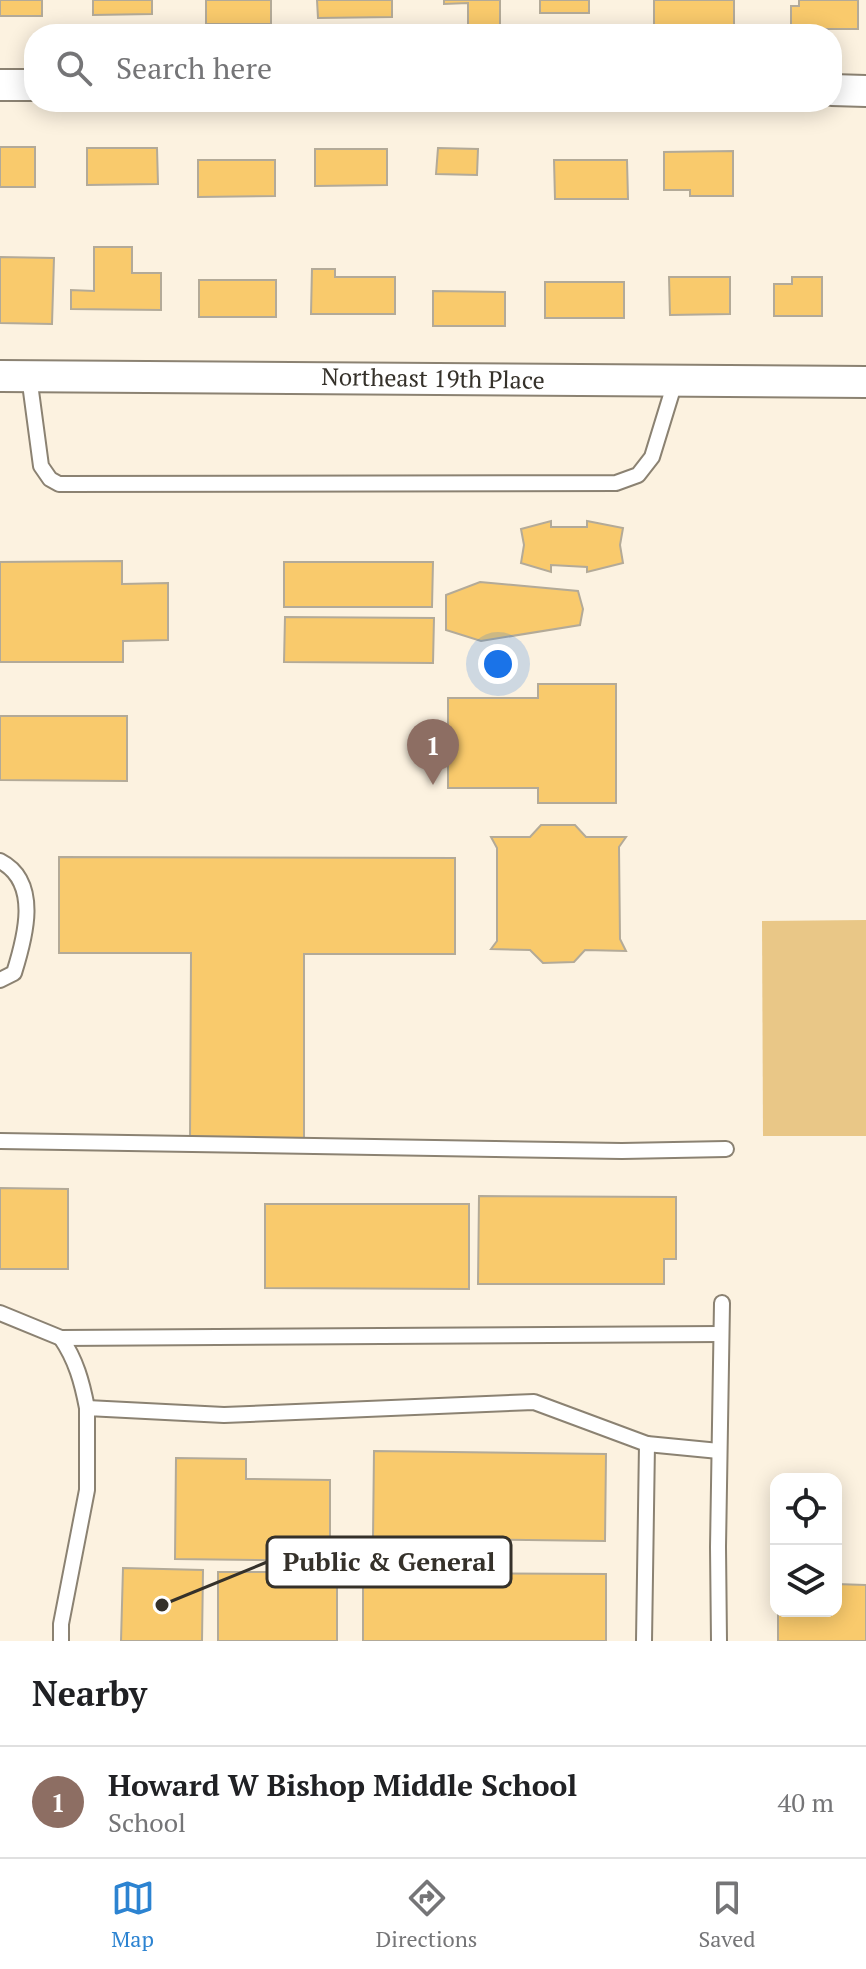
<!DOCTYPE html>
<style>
:root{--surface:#fff;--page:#f2f2f2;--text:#202124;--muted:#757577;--line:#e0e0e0;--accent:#2c83d1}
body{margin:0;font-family:"PT Serif",serif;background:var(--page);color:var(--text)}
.controls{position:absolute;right:24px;bottom:24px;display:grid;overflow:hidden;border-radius:16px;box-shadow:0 4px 20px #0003}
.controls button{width:72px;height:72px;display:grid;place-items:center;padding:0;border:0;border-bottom:2px solid var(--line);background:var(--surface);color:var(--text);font:40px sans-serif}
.you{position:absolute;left:498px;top:664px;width:28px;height:28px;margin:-20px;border:6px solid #fff;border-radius:50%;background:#1a73e8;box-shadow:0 0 0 12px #1a73e833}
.badge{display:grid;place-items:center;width:52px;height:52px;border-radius:50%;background:var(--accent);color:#fff;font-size:26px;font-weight:700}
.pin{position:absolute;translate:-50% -66px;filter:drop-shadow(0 2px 4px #0008)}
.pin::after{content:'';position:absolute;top:42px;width:28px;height:24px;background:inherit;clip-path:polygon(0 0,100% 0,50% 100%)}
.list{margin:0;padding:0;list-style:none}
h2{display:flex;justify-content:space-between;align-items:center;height:104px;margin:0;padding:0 32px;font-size:34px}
h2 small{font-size:26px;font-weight:400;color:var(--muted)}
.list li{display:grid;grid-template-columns:52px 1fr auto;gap:24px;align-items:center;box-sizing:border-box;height:112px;padding:0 32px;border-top:2px solid var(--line)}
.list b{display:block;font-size:30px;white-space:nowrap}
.list p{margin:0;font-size:26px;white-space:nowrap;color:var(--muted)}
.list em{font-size:26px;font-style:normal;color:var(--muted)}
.icon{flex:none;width:44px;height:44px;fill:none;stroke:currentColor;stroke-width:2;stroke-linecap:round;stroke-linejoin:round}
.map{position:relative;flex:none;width:866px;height:1641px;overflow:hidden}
.search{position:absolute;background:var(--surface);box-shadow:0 4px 20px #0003;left:24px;right:24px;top:24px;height:88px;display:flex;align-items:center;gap:20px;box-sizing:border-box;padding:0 28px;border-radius:32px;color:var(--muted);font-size:30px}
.sheet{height:216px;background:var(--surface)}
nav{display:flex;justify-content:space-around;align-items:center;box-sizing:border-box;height:112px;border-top:2px solid var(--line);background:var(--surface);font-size:22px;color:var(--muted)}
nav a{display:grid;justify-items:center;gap:4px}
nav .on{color:var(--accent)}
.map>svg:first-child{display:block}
.green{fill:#e9c787}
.building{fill:#f9ca6c;stroke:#b3aa98;stroke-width:2}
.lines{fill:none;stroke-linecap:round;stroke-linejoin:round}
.service-casing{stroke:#8b8272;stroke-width:18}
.minor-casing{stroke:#8b8272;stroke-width:34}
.service{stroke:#fff;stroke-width:14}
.minor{stroke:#fff;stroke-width:30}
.labels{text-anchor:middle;stroke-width:7;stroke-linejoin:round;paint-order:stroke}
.street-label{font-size:24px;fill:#35312a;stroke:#fff}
.leader{fill:none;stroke:#35312a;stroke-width:3}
.callout-dot{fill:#35312a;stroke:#fff;stroke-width:3}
.callout{fill:#fff;stroke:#35312a;stroke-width:3}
.callout-label{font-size:26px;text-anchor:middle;font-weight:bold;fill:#35312a}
</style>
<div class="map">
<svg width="866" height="1641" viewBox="0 0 866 1641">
<rect width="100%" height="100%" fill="#fcf2e0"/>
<polygon class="green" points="866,920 866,1136 763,1136 762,921"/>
<g class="building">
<rect x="0" y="0" width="42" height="16"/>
<polygon points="93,0 152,0 152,14 93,15"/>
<rect x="206" y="0" width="65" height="24"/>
<polygon points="317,0 392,0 392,17 318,18"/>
<polygon points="444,0 500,0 500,25 468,25 468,3 444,4"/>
<rect x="540" y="0" width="49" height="13"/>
<rect x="654" y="0" width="80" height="29"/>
<polygon points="799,0 858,0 858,29 791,29 791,6 799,6"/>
<rect x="0" y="147" width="35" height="40"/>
<polygon points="87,148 157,148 158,184 87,185"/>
<polygon points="438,148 478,149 477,175 436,174"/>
<polygon points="315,149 387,149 387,185 315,186"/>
<polygon points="733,151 733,196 690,196 690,190 664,190 664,152"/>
<polygon points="198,160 275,160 275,196 198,197"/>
<polygon points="554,160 627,160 628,199 555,199"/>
<polygon points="94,247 132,247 132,273 161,273 161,310 71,309 71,290 94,291"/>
<polygon points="0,257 54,258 52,324 0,323"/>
<polygon points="312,269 335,269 335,277 395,277 395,314 311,314"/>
<polygon points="669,277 730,277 730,314 670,315"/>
<polygon points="792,277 822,277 822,316 774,316 774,284 792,284"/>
<rect x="199" y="280" width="77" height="37"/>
<rect x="545" y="282" width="79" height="36"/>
<polygon points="433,291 505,292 505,326 433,326"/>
<polygon points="551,521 551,527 587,527 587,521 623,528 620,545 623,563 587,572 587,567 551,565 551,572 521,563 524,545 521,529"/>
<polygon points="122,561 122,584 168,583 168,640 123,641 123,662 0,662 0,562"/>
<polygon points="284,562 433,562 432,607 284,607"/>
<polygon points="480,582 578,591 583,609 580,625 481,641 446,630 446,595"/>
<polygon points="285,617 434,618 433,663 284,662"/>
<polygon points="538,684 616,684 616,803 538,803 538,788 448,788 448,698 538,698"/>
<polygon points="0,716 127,716 127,781 0,780"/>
<polygon points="541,825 575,825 586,837 626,837 619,847 620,939 626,951 585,950 574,962 543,963 530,950 491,949 497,941 497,848 491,837 530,837"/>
<polygon points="59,857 455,858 455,954 304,954 304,1140 190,1139 191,953 59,953"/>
<polygon points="0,1188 68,1189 68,1269 0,1269"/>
<polygon points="479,1196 676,1197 676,1259 664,1259 664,1284 478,1284"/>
<polygon points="265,1204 469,1204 469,1289 265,1288"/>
<polygon points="374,1451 606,1454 605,1541 373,1538"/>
<polygon points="176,1458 246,1459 246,1479 330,1480 330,1561 175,1559"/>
<polygon points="123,1568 203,1570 202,1641 121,1641"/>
<rect x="218" y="1572" width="119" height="69"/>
<polygon points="363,1573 606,1574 606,1641 363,1641"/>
<polygon points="836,1584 866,1585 866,1641 778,1641 778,1611 836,1611"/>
</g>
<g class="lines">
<g class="service-casing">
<g id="service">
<polyline points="29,376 41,466 50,479 59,484 616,483 638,475 652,457 675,382"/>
<path d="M0,861C41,882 25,938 14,973L0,980"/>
<polyline points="0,1141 622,1151 726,1149"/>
<polyline points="0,1313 61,1338 721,1334"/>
<path d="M61,1338C76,1360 82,1382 87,1408"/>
<polyline points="61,1641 61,1624 87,1490 87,1408 224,1415 534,1402 647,1444"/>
<polyline points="644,1641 647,1444 719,1451"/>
<polyline points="719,1641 718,1547 722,1303"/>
</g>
</g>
<g class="minor-casing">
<g id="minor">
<polyline points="0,85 34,85"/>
<polyline points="832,90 866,91"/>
<polyline points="0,376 866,382"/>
</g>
</g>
<use href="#service" class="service"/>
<use href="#minor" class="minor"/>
</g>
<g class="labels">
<g class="street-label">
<text transform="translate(433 379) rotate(1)" y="8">Northeast 19th Place</text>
</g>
</g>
<path class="leader" d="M162 1605L267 1562"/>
<circle class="callout-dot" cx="162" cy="1605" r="8"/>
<rect class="callout" x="267" y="1537" width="244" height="50" rx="8"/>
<g class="callout-label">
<text x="389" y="1571">Public &amp; General</text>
</g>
</svg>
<div class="controls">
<button><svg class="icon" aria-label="locate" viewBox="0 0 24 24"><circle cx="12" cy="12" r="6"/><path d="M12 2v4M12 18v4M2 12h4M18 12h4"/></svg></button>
<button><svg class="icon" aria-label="layers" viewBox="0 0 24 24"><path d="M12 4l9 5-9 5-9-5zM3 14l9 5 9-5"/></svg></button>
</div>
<div class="you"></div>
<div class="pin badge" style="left:433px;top:785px;background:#8d6e63">1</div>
<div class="search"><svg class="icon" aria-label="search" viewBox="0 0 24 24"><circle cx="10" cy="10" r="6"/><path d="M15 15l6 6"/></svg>Search here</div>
</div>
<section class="sheet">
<h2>Nearby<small></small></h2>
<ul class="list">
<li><span class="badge" style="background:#8d6e63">1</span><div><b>Howard W Bishop Middle School</b><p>School</p></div><em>40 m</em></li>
</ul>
</section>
<nav>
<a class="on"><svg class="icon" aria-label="map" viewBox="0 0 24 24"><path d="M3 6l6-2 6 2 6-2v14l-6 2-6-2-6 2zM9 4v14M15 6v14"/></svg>Map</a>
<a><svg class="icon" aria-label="directions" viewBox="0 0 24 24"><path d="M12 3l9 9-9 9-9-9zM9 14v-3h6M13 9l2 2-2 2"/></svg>Directions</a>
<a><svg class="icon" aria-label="saved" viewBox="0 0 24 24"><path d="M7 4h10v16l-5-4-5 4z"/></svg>Saved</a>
</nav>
